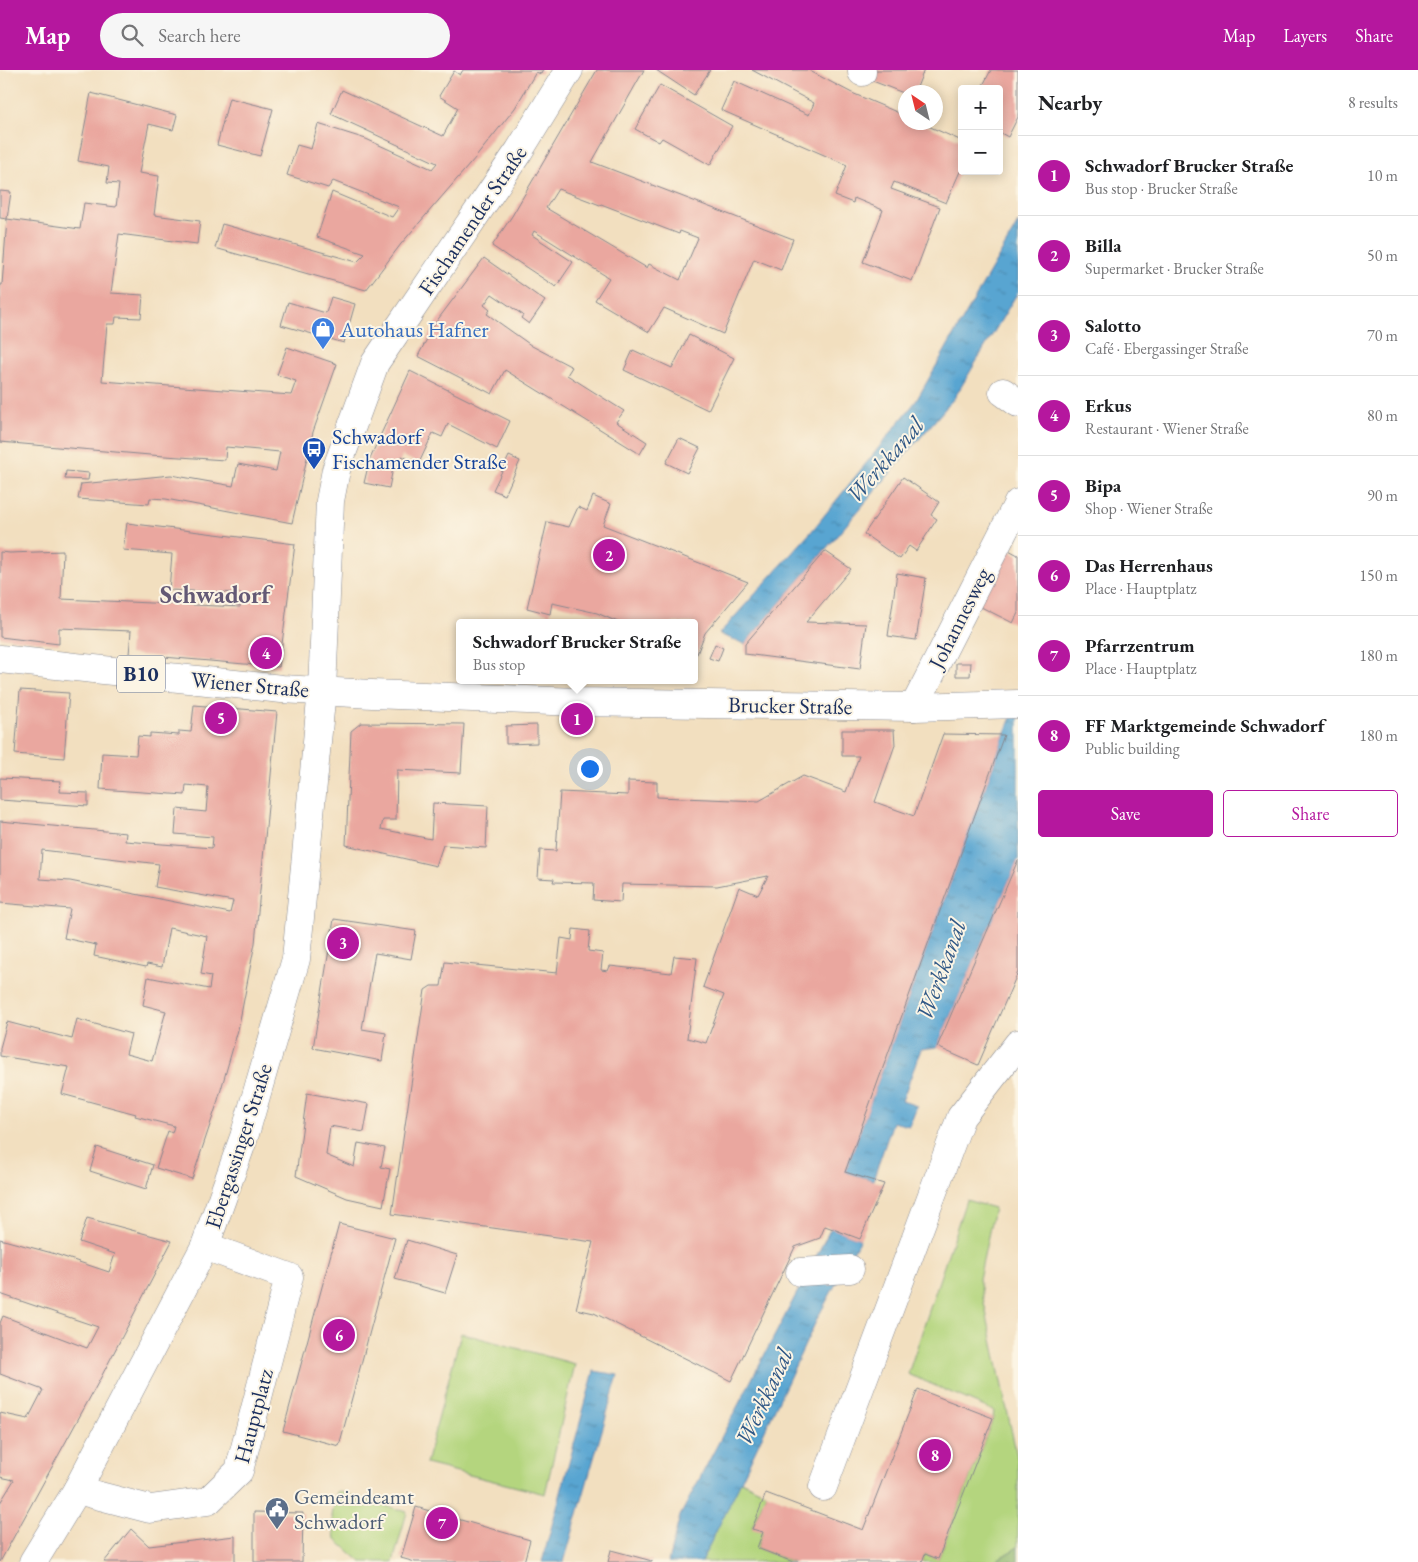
<!DOCTYPE html>
<meta charset="utf-8">
<style>
:root{--surface:#fff;--page:#f6f6f6;--text:#202124;--muted:#757577;--line:#e0e0e0;--accent:#b5179e}
body{margin:0;font-family:"EB Garamond",serif;background:var(--page);color:var(--text)}
.controls{position:absolute;right:15px;top:15px;display:grid;overflow:hidden;border-radius:5px;box-shadow:0 2px 12px #0003}
.controls button{width:45px;height:45px;display:grid;place-items:center;padding:0;border:0;border-bottom:1px solid var(--line);background:var(--surface);color:var(--text);font:25px sans-serif}
.compass{position:absolute;left:898px;top:15px;width:45px;height:45px;border-radius:50%;background:var(--surface);box-shadow:0 2px 12px #0003;rotate:325deg}
.you{position:absolute;left:589px;top:698px;width:18px;height:18px;margin:-12px;border:4px solid #fff;border-radius:50%;background:#1a73e8;box-shadow:0 0 0 8px #1a73e833}
.badge{display:grid;place-items:center;width:32px;height:32px;border-radius:50%;background:var(--accent);color:#fff;font-size:16px;font-weight:700}
.pin{position:absolute;translate:-50% -50%;border:2px solid #fff;box-shadow:0 1px 5px #0006}
.popup{position:absolute;left:456px;top:549px;width:242px;height:65px;box-sizing:border-box;display:grid;place-content:center;border-radius:5px;background:var(--surface);filter:drop-shadow(0 1px 4px #0005);font-size:16px;white-space:nowrap;color:var(--muted)}
.popup b{font-size:19px;color:var(--text)}
.popup::after{content:'';position:absolute;left:50%;top:100%;margin-left:-10px;border:10px solid transparent;border-top-color:var(--surface)}
.list{margin:0;padding:0;list-style:none}
h2{display:flex;justify-content:space-between;align-items:center;height:65px;margin:0;padding:0 20px;font-size:21px}
h2 small{font-size:16px;font-weight:400;color:var(--muted)}
.list li{display:grid;grid-template-columns:32px 1fr auto;gap:15px;align-items:center;box-sizing:border-box;height:80px;padding:0 20px;border-top:1px solid var(--line)}
.list b{display:block;font-size:19px;white-space:nowrap}
.list p{margin:0;font-size:16px;white-space:nowrap;color:var(--muted)}
.list em{font-size:16px;font-style:normal;color:var(--muted)}
.actions{display:flex;gap:10px;padding:15px 20px}
.actions a{flex:1;padding:11px 0;border:1px solid var(--accent);border-radius:5px;text-align:center;font-size:18px;color:var(--accent)}
.actions .main{background:var(--accent);color:#fff}
.icon{flex:none;width:28px;height:28px;fill:none;stroke:currentColor;stroke-width:2;stroke-linecap:round;stroke-linejoin:round}
.map{position:relative;flex:none;width:1018px;height:1492px;overflow:hidden}
header{display:flex;align-items:center;gap:30px;box-sizing:border-box;height:70px;padding:0 25px;background:var(--accent);color:#fff}
header strong{font-size:24px}
nav{display:flex;gap:28px;margin-inline-start:auto;font-size:18px}
.search{width:350px;height:45px;background:var(--page);display:flex;align-items:center;gap:12px;box-sizing:border-box;padding:0 18px;border-radius:28px;color:var(--muted);font-size:19px}
main{display:flex}
aside{flex:1;background:var(--surface)}
.map>svg:first-child{display:block}
.grass{fill:#b4d57e;stroke:#68826e}
.forest{fill:url(#forest-firs);stroke:#557266}
.water{fill:url(#water-ripples);stroke:#3a6a98}
.building{fill:#eaa79f;fill-rule:evenodd}
.lines{fill:none;stroke-linecap:round;stroke-linejoin:round}
.minor-casing{stroke:#86878e;stroke-width:29}
.major-casing{stroke:#86878e;stroke-width:29}
.minor{stroke:#fff;stroke-width:28}
.major{stroke:#fff;stroke-width:28}
.labels{text-anchor:middle;stroke-width:4;stroke-linejoin:round;paint-order:stroke}
.shield{fill:#fcf5e5;stroke:#5e6a86;stroke-width:1}
.shield-label{font-size:21px;font-weight:bold;fill:#1b2f5e}
.street-label{font-size:22px;fill:#1b2f5e;stroke:#fcf5e5}
.shop-label{font-size:22px;fill:#366cbe;stroke:#fcf5e5;text-anchor:start}
.transit-label{font-size:22px;fill:#164399;stroke:#fcf5e5;text-anchor:start}
.service-label{font-size:22px;fill:#4e5e75;stroke:#fcf5e5;text-anchor:start}
.water-label{font-size:24px;font-style:italic;fill:#305886;stroke:#fcf5e5}
.quarter-label{font-size:25px;font-weight:bold;fill:#635975;stroke:#fcf5e5}
</style>
<header>
<strong>Map</strong>
<div class="search"><svg class="icon" aria-label="search" viewBox="0 0 24 24"><circle cx="10" cy="10" r="6"/><path d="M15 15l6 6"/></svg>Search here</div>
<nav><a>Map</a><a>Layers</a><a>Share</a></nav>
</header>
<main>
<div class="map">
<svg width="1018" height="1492" viewBox="0 0 1018 1492">
<defs>
<pattern id="forest-firs" width="22" height="20" patternUnits="userSpaceOnUse" patternTransform="scale(1.25)"><rect width="22" height="20" fill="#8fb66d"/><path d="M5 1l3.5 6h-7zM16 11l3.5 6h-7z" fill="#74945d"/></pattern>
<pattern id="water-ripples" width="26" height="14" patternUnits="userSpaceOnUse" patternTransform="scale(1.25)"><rect width="26" height="14" fill="#58a5d1"/><path d="M2 4q2-2 4 0t4 0M15 11q2-2 4 0t4 0" fill="none" stroke="#4887ad"/></pattern>
</defs>
<rect width="100%" height="100%" fill="#fcf5e5"/>
<filter id="ink" filterUnits="userSpaceOnUse"><feTurbulence type="fractalNoise" baseFrequency=".02" numOctaves="2"/><feDisplacementMap in="SourceGraphic" scale="10" xChannelSelector="R" yChannelSelector="G"/><feConvolveMatrix kernelMatrix="1 2 1 2 8 2 1 2 1" color-interpolation-filters="sRGB"/></filter>
<filter id="wash" filterUnits="userSpaceOnUse"><feTurbulence type="fractalNoise" baseFrequency=".0096" numOctaves="4" result="noise"/><feDisplacementMap in="SourceGraphic" scale="20" xChannelSelector="R" yChannelSelector="G"/><feGaussianBlur stdDeviation="1.12" result="paint"/><feColorMatrix in="noise" values="0 0 0 0 0 0 0 0 0 0 0 0 0 0 0 0 0 1.4 0 .05"/><feComposite in="paint" operator="in"/></filter>
<g filter="url(#wash)">
<rect width="100%" height="100%" fill="#f2dfbf"/>
<g class="grass">
<polygon points="966,1130 994,1138 979,1209 1018,1391 1018,1477 993,1492 922,1492 925,1484 938,1489 993,1348 994,1341 908,1304"/>
<polygon points="461,1263 575,1294 545,1424 426,1394"/>
<polygon points="741,1411 766,1423 752,1458 763,1462 757,1478 793,1492 701,1492"/>
<polygon points="337,1421 407,1442 393,1492 361,1492 335,1469 332,1446"/>
</g>
<polygon class="forest" points="1018,1477 1018,1492 993,1492"/>
<g class="water">
<polygon points="1018,153 1018,222 955,327 745,574 719,564 811,462 916,331"/>
<polygon points="1018,630 1018,790 937,977 921,979 902,1031 917,1036 909,1056 893,1052 873,1110 845,1102 1004,665"/>
<polygon points="831,1158 860,1169 818,1247 741,1411 701,1492 668,1492 680,1446"/>
<polygon points="594,1301 618,1305 564,1492 542,1492"/>
</g>
<g id="blocks">
<g class="building">
<polygon points="463,0 543,0 541,4 536,2 515,38 476,87 401,174 366,220 215,178 222,154 357,192 365,184 317,167 332,122 392,147 399,137 333,111 328,118 287,105 297,75 311,79 318,54 366,69 432,99 437,93 331,44 342,20 443,66 458,38 439,26 454,1 460,5"/>
<path d="M597,0H644L592,92L793,169L781,200L754,189L723,264L664,238L649,262L595,230L609,208L534,161L532,165L573,192L556,217L515,190L514,191L492,176L512,146ZM558,119L600,135L601,134L679,164L680,161L698,168L680,210L649,194L647,198L546,138Z"/>
<polygon points="656,0 710,0 694,25"/>
<polygon points="752,0 808,0 852,23 906,46 906,52 919,52 962,71 962,97 946,133 894,112 891,119 940,137 912,211 863,192 883,140 854,128 853,133 835,126 847,95 721,40 734,11 809,45 814,33"/>
<polygon points="874,0 924,0 915,22 906,22 906,24 870,10"/>
<polygon points="991,0 1018,0 1018,47 1008,67 999,62 999,19 981,19"/>
<polygon points="660,15 732,56 710,95 662,68 659,72 635,59"/>
<polygon points="91,23 177,45 173,60 149,54 139,103 159,106 154,145 200,151 197,174 119,164 111,223 143,225 141,248 116,247 115,254 107,254 102,311 291,325 296,311 277,305 287,277 337,294 313,362 292,453 166,429 150,428 149,434 78,429 81,414 171,405 233,416 238,394 276,401 280,382 226,377 225,390 150,385 0,372 0,215 2,215 7,149 80,159 84,133 116,137 119,114 107,113 109,97 78,91"/>
<polygon points="229,28 273,39 260,86 217,75"/>
<polygon points="0,121 11,122 7,149 0,148"/>
<polygon points="484,188 545,231 529,254 521,248 523,245 492,224 484,235 490,240 487,244 532,276 572,297 567,305 624,341 616,352 647,372 640,384 505,300 492,324 418,286 436,252"/>
<polygon points="331,227 355,234 344,273 281,255 288,232 326,243"/>
<polygon points="689,265 734,288 708,340 624,300 633,280 672,298"/>
<polygon points="410,301 510,351 497,379 448,354 442,367 433,363 419,393 402,386 396,400 393,398 389,418 364,413 370,388"/>
<polygon points="679,368 700,378 687,403 666,393"/>
<polygon points="509,386 520,391 505,425 493,420"/>
<polygon points="66,401 89,403 88,410 65,409"/>
<polygon points="903,407 939,432 931,445 937,449 916,481 909,476 900,489 864,464"/>
<polygon points="593,426 611,434 603,455 748,512 705,563 697,584 694,583 694,553 620,553 597,543 552,533 550,544 527,538 547,452 569,457 578,437 587,441"/>
<polygon points="127,453 295,474 279,597 129,584 131,561 59,558 59,574 0,567 0,482 10,483 63,481 61,529 240,537 241,523 169,520 172,484 123,480"/>
<polygon points="1003,477 1018,485 1018,543 1013,553 973,533"/>
<polygon points="825,481 851,499 806,552 866,554 860,599 745,584 745,574"/>
<polygon points="897,503 926,508 916,570 888,566"/>
<polygon points="715,574 723,578 718,591 709,588"/>
<polygon points="956,593 971,593 970,606 956,606"/>
<polygon points="20,620 69,623 64,688 15,684"/>
<path d="M194,635L277,642L255,873L238,960L216,1037L192,1109L156,1098L168,1061L172,1063L174,1056L135,1046L136,1044L62,1024L69,997L0,986V978L7,952L72,969L77,949L131,964L126,984L152,991L166,941L143,935L148,907L209,919L211,906L201,904L207,866L169,858L162,897L147,894L146,897L94,886L96,875L64,868L70,839L0,833V751L126,763L125,771L212,778L213,767L175,764L177,739L206,742L208,717L186,715L185,725L100,719L102,683L136,685L138,666L150,667V663L179,665V661L191,662ZM42,780L159,794L155,817L233,831L230,843L70,811L40,809Z"/>
<polygon points="361,653 464,654 461,703 397,700 396,750 383,750 381,759 431,769 433,733 488,736 486,778 443,775 436,796 346,775 351,661"/>
<polygon points="537,655 537,673 506,674 506,656"/>
<polygon points="842,660 894,660 895,675 875,732 914,746 943,664 1004,665 845,1102 884,1114 860,1169 825,1156 820,1168 795,1177 731,1311 594,1243 576,1239 593,1172 392,1144 425,920 431,916 441,916 445,892 557,903 561,868 572,870 573,859 590,861 588,881 603,883 601,900 608,901 610,896 671,903 674,886 697,888 687,968 706,973 724,925 703,917 739,817 758,825 768,806 717,816 622,814 621,832 593,830 594,813 553,812 554,809 538,808 540,780 556,781 560,722 628,725 628,711 657,712 657,727 759,731 803,706 846,722 859,686 842,686"/>
<polygon points="0,708 61,711 60,722 88,723 88,736 0,730"/>
<polygon points="1018,790 1018,902 978,995 937,977"/>
<polygon points="334,849 416,861 411,889 375,883 362,959 386,963 382,991 313,978"/>
<polygon points="307,1023 369,1034 364,1062 330,1056 326,1085 354,1097 358,1073 385,1078 381,1097 390,1099 383,1136 347,1128 296,1106"/>
<polygon points="97,1077 153,1095 146,1119 90,1101"/>
<polygon points="87,1148 172,1171 99,1311 0,1492 0,1433 14,1410 0,1407 0,1343 28,1349 43,1320 0,1304 0,1253 3,1246 87,1278 98,1257 0,1224 0,1169 52,1183 109,1202 115,1184 79,1172"/>
<polygon points="339,1154 395,1168 339,1376 283,1361"/>
<polygon points="407,1170 457,1185 445,1223 395,1209"/>
<polygon points="918,1319 993,1348 938,1489 925,1484 922,1492 793,1492 757,1478 763,1462 752,1459 766,1423 863,1460"/>
<polygon points="416,1437 530,1470 524,1492 415,1492 401,1488"/>
<polygon points="254,1442 303,1443 302,1492 254,1492"/>
<polygon points="131,1459 149,1476 235,1466 235,1492 104,1492"/>
<polygon points="611,1480 652,1491 652,1492 608,1492"/>
</g>
</g>
</g>
<g filter="url(#ink)">
<use href="#blocks" fill-opacity="0" stroke="#86878e" stroke-width="1"/>
<g class="lines">
<g class="minor-casing">
<g id="minor">
<polyline points="862,2 862,0"/>
<polyline points="1003,322 1018,333"/>
<polyline points="914,637 1018,433"/>
<polyline points="800,1202 850,1199"/>
<polyline points="823,1417 961,1047 1018,974"/>
<polyline points="77,1420 150,1439 208,1431 239,1401 289,1207 205,1176"/>
</g>
</g>
<g class="major-casing">
<g id="major">
<polyline points="0,589 282,619 372,624 577,632 778,635 914,637 1018,634"/>
<polyline points="33,1492 77,1420 205,1176 244,1067 296,889 322,620 330,431 336,400 375,293 519,81 569,0"/>
</g>
</g>
<use href="#minor" class="minor"/>
<use href="#major" class="major"/>
</g>
</g>
<defs>
<g id="shop-pin" transform="scale(1.25)"><path d="M0 17L-7.5 6A9.5 9.5 0 1 1 7.5 6Z" fill="#3f7fe0" stroke="#fcf5e5"/><path d="M-5-2.5h2.3a2.7 3.5 0 0 1 5.4 0H5L5.5 6h-11ZM-1.5-2.5h3a1.5 2.3 0 0 0-3 0Z" fill="#fff"/></g>
<g id="bus-pin" transform="scale(1.25)"><path d="M0 17L-7.5 6A9.5 9.5 0 1 1 7.5 6Z" fill="#1a4fb4" stroke="#fcf5e5"/><path d="M-5-6H5V4H4V6H2V4H-2V6H-4V4H-5ZM-3.5-4V0h7V-4ZM-3.5 1.2v1.5H-2V1.2ZM2 1.2v1.5H3.5V1.2Z" fill="#fff"/></g>
<g id="civic-pin" transform="scale(1.25)"><path d="M0 17L-7.5 6A9.5 9.5 0 1 1 7.5 6Z" fill="#5c6f8a" stroke="#fcf5e5"/><path d="M-.6-6.5H3V-4.5H.6V-3L4-1V1h2V6H-6V1h2V-1L-.6-3ZM-1.2 2.5V6h2.4V2.5Z" fill="#fff"/></g>
</defs>
<g fill-rule="evenodd">
<use href="#shop-pin" x="323" y="259"/>
<use href="#bus-pin" x="314" y="379"/>
<use href="#civic-pin" x="277" y="1439"/>
</g>
<g class="labels">
<rect class="shield" x="117" y="585.5" width="48" height="37" rx="4"/>
<g class="shield-label">
<text x="141" y="611">B10</text>
</g>
<g class="street-label">
<text transform="translate(472 150) rotate(-56)" y="8">Fischamender Straße</text>
<text transform="translate(959 548) rotate(-63)" y="8">Johannesweg</text>
<text transform="translate(250 614) rotate(5)" y="8">Wiener Straße</text>
<text transform="translate(790 635) rotate(1)" y="8">Brucker Straße</text>
<text transform="translate(238 1076) rotate(-72)" y="8">Ebergassinger Straße</text>
<text transform="translate(253 1346) rotate(-75)" y="8">Hauptplatz</text>
</g>
<g class="shop-label">
<text x="340" y="267">Autohaus Hafner</text>
</g>
<g class="transit-label">
<text x="332" y="374">Schwadorf<tspan x="332" dy="25">Fischamender Straße</tspan></text>
</g>
<g class="service-label">
<text x="294" y="1434">Gemeindeamt<tspan x="294" dy="25">Schwadorf</tspan></text>
</g>
<g class="water-label">
<text transform="translate(885 390) rotate(-49)" y="8">Werkkanal</text>
<text transform="translate(941 900) rotate(-70)" y="8">Werkkanal</text>
<text transform="translate(764 1327) rotate(-65)" y="8">Werkkanal</text>
</g>
<g class="quarter-label">
<text x="215" y="533">Schwadorf</text>
</g>
</g>
</svg>
<div class="controls">
<button>+</button>
<button>−</button>
</div>
<svg class="compass" viewBox="-18 -18 36 36"><path d="M0-13l5 13h-10z" fill="#e53935"/><path d="M0 13l5-13h-10z" fill="#757577"/></svg>
<div class="you"></div>
<div class="pin badge" style="left:577px;top:649px">1</div>
<div class="popup"><b>Schwadorf Brucker Straße</b>Bus stop</div>
<div class="pin badge" style="left:609px;top:485px">2</div>
<div class="pin badge" style="left:343px;top:873px">3</div>
<div class="pin badge" style="left:266px;top:583px">4</div>
<div class="pin badge" style="left:221px;top:648px">5</div>
<div class="pin badge" style="left:339px;top:1265px">6</div>
<div class="pin badge" style="left:442px;top:1453px">7</div>
<div class="pin badge" style="left:935px;top:1385px">8</div>
</div>
<aside>
<h2>Nearby<small>8 results</small></h2>
<ul class="list">
<li><span class="badge">1</span><div><b>Schwadorf Brucker Straße</b><p>Bus stop · Brucker Straße</p></div><em>10 m</em></li>
<li><span class="badge">2</span><div><b>Billa</b><p>Supermarket · Brucker Straße</p></div><em>50 m</em></li>
<li><span class="badge">3</span><div><b>Salotto</b><p>Café · Ebergassinger Straße</p></div><em>70 m</em></li>
<li><span class="badge">4</span><div><b>Erkus</b><p>Restaurant · Wiener Straße</p></div><em>80 m</em></li>
<li><span class="badge">5</span><div><b>Bipa</b><p>Shop · Wiener Straße</p></div><em>90 m</em></li>
<li><span class="badge">6</span><div><b>Das Herrenhaus</b><p>Place · Hauptplatz</p></div><em>150 m</em></li>
<li><span class="badge">7</span><div><b>Pfarrzentrum</b><p>Place · Hauptplatz</p></div><em>180 m</em></li>
<li><span class="badge">8</span><div><b>FF Marktgemeinde Schwadorf</b><p>Public building</p></div><em>180 m</em></li>
</ul>
<div class="actions"><a class="main">Save</a><a>Share</a></div>
</aside>
</main>
